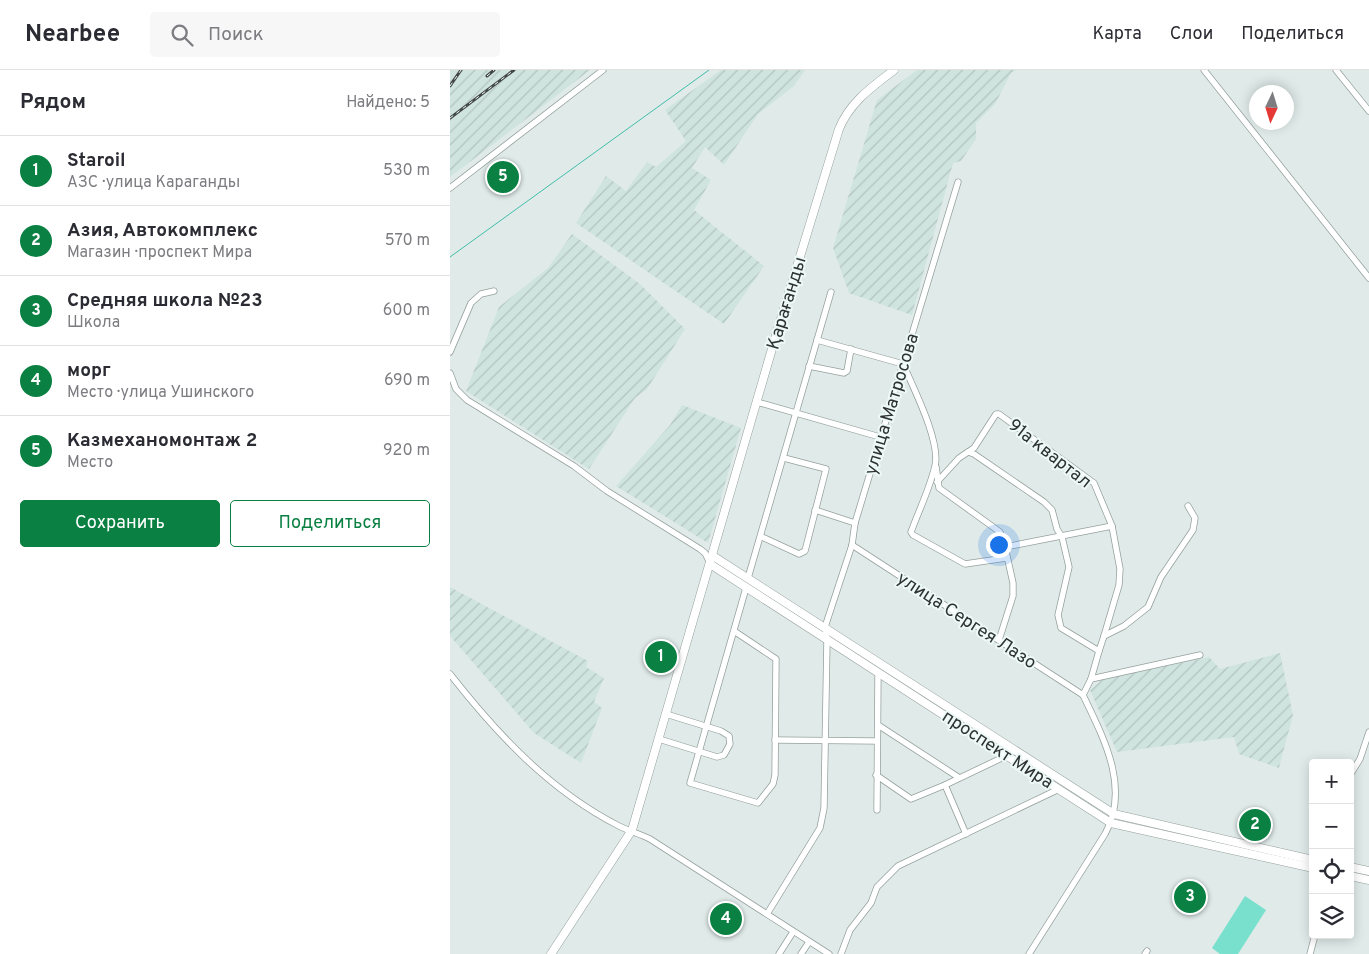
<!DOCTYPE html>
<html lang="ru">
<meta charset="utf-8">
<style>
:root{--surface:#fff;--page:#f7f7f7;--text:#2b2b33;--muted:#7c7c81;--line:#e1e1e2;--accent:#0b8043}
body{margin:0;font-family:Overpass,sans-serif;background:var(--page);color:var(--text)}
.controls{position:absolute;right:15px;bottom:15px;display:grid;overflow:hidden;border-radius:5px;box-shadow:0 2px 12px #0003}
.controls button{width:45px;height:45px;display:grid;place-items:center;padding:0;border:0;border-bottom:1px solid var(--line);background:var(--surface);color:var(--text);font:25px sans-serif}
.compass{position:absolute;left:799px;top:15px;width:45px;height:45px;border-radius:50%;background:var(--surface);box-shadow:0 2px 12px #0003;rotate:184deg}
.you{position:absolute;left:548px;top:474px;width:18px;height:18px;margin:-12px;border:4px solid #fff;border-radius:50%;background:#1a73e8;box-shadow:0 0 0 8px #1a73e833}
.badge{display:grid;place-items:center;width:32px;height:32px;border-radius:50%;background:var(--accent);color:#fff;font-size:16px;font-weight:700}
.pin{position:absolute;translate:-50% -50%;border:2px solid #fff;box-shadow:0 1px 5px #0006}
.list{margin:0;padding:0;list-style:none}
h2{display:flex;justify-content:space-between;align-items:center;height:65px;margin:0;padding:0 20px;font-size:21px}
h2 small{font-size:16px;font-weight:400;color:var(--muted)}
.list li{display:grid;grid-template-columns:32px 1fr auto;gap:15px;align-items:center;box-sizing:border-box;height:70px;padding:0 20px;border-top:1px solid var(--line)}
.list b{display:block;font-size:19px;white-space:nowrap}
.list p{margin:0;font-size:16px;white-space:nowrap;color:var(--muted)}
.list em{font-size:16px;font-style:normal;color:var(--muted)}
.actions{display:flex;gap:10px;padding:15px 20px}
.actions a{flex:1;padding:11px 0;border:1px solid var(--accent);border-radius:5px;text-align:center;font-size:18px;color:var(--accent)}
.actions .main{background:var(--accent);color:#fff}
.icon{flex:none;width:28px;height:28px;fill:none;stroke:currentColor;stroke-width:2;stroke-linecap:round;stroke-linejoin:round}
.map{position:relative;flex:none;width:919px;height:884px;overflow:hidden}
header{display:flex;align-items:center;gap:30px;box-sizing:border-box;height:70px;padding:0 25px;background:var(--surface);border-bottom:1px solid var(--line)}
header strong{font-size:24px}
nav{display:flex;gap:28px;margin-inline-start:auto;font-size:18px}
.search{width:350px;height:45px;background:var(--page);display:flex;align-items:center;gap:12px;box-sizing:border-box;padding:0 18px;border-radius:5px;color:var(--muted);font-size:19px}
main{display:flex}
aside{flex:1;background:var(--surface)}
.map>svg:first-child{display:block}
.industrial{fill:url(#industrial-furrows)}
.green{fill:#79e0cd}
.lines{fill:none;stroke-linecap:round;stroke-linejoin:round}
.stream{stroke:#42bda9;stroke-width:1}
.minor-casing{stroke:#95a09d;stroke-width:7}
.major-casing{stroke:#95a09d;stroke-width:9}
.minor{stroke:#fff;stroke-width:5.5}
.major{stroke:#fff;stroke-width:8}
.rail-casing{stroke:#434847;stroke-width:3}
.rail{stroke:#edf9f6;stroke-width:1;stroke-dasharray:4;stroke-linecap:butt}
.labels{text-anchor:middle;stroke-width:4;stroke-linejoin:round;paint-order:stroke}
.street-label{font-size:18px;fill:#2e3332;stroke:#edf9f6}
</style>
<header>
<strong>Nearbee</strong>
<div class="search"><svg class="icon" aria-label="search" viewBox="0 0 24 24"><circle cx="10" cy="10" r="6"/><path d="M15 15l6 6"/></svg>Поиск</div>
<nav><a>Карта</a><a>Слои</a><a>Поделиться</a></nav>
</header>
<main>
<aside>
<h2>Рядом<small>Найдено: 5</small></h2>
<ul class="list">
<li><span class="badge">1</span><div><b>Staroil</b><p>АЗС · улица Караганды</p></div><em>530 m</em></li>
<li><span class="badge">2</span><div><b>Азия, Автокомплекс</b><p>Магазин · проспект Мира</p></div><em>570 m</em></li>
<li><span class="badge">3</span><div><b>Средняя школа №23</b><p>Школа</p></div><em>600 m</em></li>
<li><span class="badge">4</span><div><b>морг</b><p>Место · улица Ушинского</p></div><em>690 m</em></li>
<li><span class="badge">5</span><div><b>Казмеханомонтаж 2</b><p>Место</p></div><em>920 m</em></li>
</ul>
<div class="actions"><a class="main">Сохранить</a><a>Поделиться</a></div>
</aside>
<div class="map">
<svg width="919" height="884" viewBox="0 0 919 884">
<defs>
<pattern id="industrial-furrows" width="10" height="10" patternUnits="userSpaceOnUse" patternTransform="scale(1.25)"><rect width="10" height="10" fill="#cfe4df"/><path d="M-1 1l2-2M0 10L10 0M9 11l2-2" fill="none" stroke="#b2c4c0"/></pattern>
</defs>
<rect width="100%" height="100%" fill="#e0ebe9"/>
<g class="industrial">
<polygon points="0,0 140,0 0,107"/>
<polygon points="271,0 355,0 344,16 308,44 274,95 255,77 242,98 261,110 244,140 314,196 274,254 126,153 156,106 176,121 197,92 206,97 236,71 215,40"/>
<polygon points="467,0 566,0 561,3 545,34 526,53 526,69 511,91 503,93 462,245 399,223 383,178 427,30"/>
<polygon points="122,164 190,214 235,259 197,319 185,328 139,399 16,321 49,237 98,198"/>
<polygon points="232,335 291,358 258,473 166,416 220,355"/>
<polygon points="0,517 138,591 136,597 154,608 144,632 152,638 131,693 84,663 0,566"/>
<polygon points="830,583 843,645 829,698 789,684 784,667 667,682 640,620 653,609 759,587 770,599"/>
</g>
<polygon class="green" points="795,826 816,840 788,884 770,884 762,878"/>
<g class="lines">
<polyline class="stream" points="0,187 259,0"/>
<g class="minor-casing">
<g id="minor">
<polyline points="754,0 919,208"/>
<polyline points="886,0 919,41"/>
<polyline points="0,118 153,0"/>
<path d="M367,270L453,294C463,317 491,372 485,396C480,418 469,440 461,462L463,465L515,494L556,488"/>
<polyline points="0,282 21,233 31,224 44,221"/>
<polyline points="359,296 394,303 397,301 401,279"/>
<polyline points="0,303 6,319 17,330 124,396 157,421 250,479 255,483 260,493"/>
<polyline points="307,332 430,367"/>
<polyline points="518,382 524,384 594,432 602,440 607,459 612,467 619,497 608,545 611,558 649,581 654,566 674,556 698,537 711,507 743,460 745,448 738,436"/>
<polyline points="486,397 489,418 550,462 555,477"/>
<polyline points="487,412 509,388 524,378 546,344 549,344 644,413 662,456 670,499 669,515 654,566"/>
<polyline points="365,440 405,453"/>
<polyline points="312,467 349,484 355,481 376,399 334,388"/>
<polyline points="402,475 633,625 641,609 750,585"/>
<polyline points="298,508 381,222"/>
<polyline points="284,561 326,589 325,705 323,714 308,733 240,713 296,518"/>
<polyline points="549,570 563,526 563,513 555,477 662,456"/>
<path d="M0,604C47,664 100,721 169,756C179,761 190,764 200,769L379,884"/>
<polyline points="641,609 649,581"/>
<polyline points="428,655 508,707"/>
<polyline points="209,669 267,687 274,685 280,674 279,666 271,661 216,644"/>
<polyline points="325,670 426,671"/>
<polyline points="426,705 461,729 495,715 558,685"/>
<polyline points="900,705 910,689 919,662"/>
<polyline points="495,715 516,764"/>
<polyline points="427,740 428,602"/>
<polyline points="317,844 370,758 374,738 377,570 375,557 402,475 405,453 508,112"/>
<polyline points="329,884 343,862"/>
<polyline points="351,884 359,872"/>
<polyline points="391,884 400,860 421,833 427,817 448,796 609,719"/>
<path d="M579,884L655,764C681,718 653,667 633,625"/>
<polyline points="695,884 697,881"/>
<polyline points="860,884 865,865"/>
</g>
</g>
<g class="major-casing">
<g id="major">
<polyline points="263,486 664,744 863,790"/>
<polyline points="260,494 661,753 863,798"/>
<polyline points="900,797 919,801"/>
<polyline points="900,806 919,810"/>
<path d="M101,884L182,760L326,265L389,59C400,32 422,17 444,0"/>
</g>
</g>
<use href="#minor" class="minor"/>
<use href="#major" class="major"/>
<g class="rail-casing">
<g id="rail">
<polyline points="37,6 44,0"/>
<polyline points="0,16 11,0"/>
<polyline points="0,48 64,0"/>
</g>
</g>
<use href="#rail" class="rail"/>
</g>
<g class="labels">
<g class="street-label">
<text transform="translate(336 233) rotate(-73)" y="6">Қарағанды</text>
<text transform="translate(441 334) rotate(-73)" y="6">улица Матросова</text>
<text transform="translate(600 383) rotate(38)" y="6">91а квартал</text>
<text transform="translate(517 550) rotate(33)" y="6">улица Сергея Лазо</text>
<text transform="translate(548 679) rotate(33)" y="6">проспект Мира</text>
</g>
</g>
</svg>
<div class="controls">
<button>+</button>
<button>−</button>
<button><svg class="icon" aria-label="locate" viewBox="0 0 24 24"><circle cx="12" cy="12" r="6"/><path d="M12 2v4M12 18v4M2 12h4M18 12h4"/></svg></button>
<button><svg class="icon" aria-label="layers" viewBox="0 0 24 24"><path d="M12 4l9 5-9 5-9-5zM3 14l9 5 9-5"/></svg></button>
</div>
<svg class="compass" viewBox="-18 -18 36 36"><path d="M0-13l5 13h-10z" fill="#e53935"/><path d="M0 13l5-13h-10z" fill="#7c7c81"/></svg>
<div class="you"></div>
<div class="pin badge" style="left:211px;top:587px">1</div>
<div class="pin badge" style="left:805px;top:755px">2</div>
<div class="pin badge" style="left:740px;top:827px">3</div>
<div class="pin badge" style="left:276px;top:849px">4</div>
<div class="pin badge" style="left:53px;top:107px">5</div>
</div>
</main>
